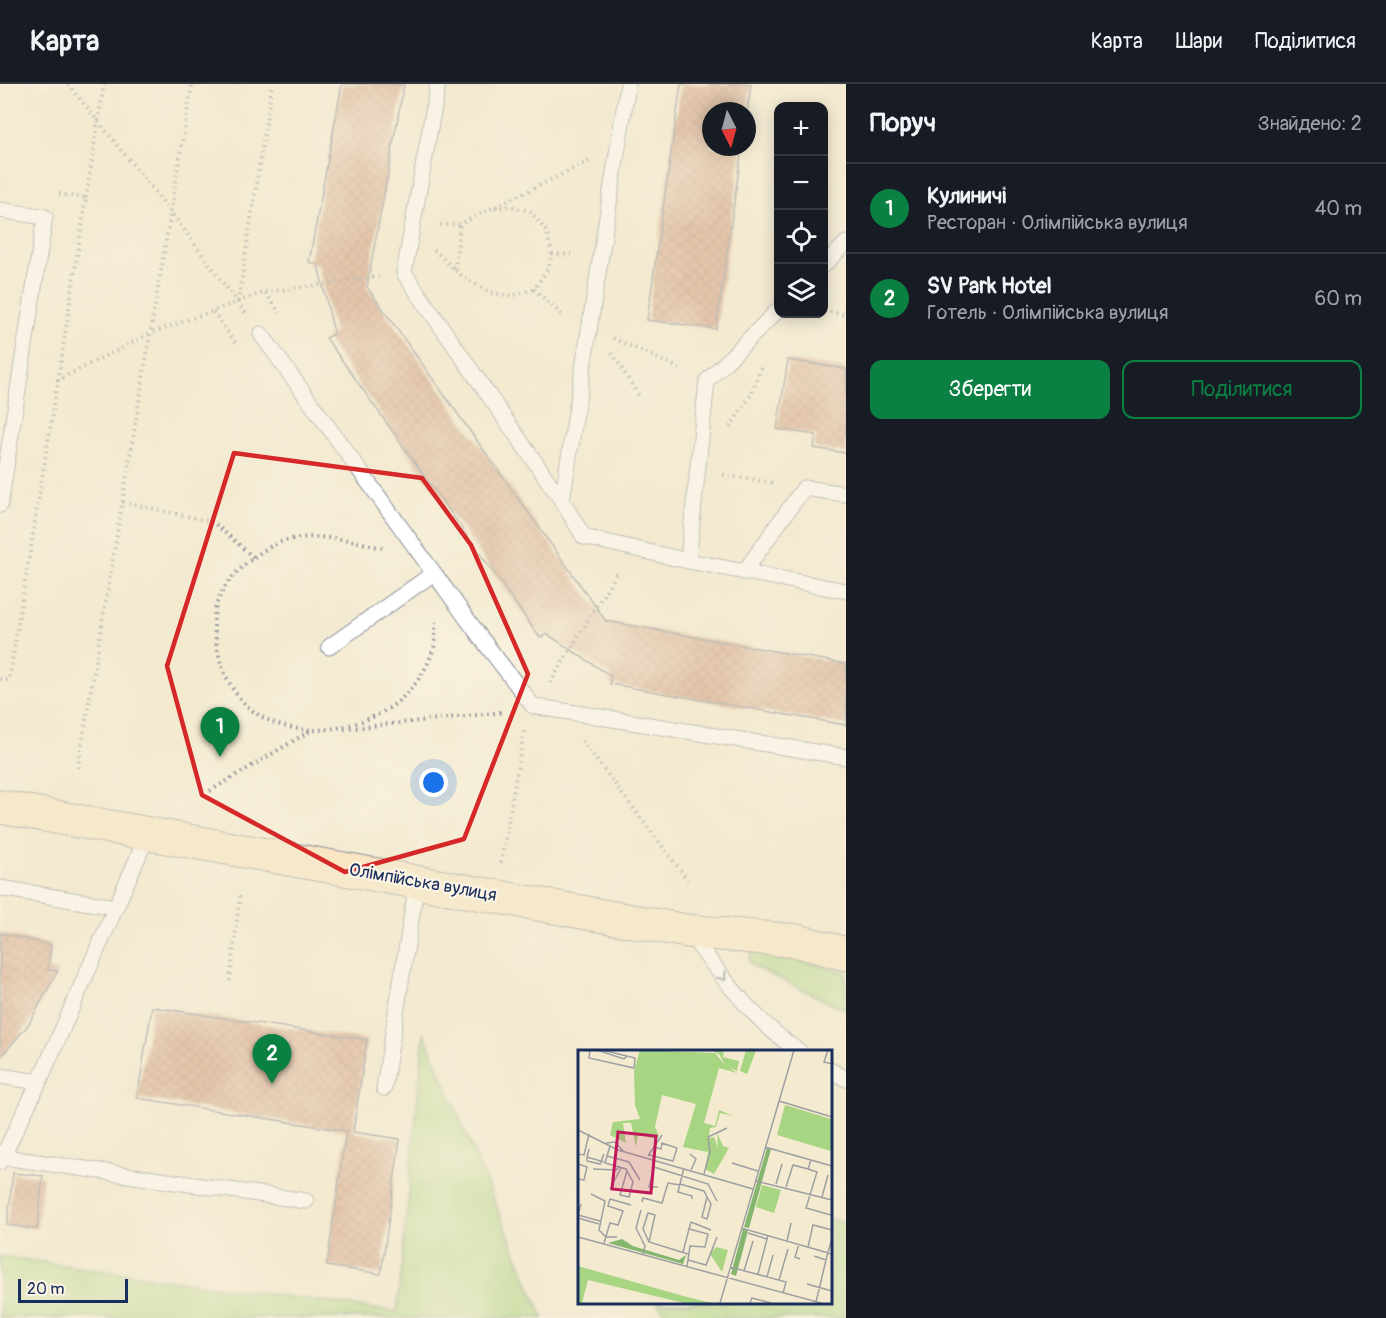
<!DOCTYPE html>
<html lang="uk">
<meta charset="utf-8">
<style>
:root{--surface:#171b24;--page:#242831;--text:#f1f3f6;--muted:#9ea1a6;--line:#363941;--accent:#0b8043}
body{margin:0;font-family:Pangolin,sans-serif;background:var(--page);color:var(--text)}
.controls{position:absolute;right:18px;top:18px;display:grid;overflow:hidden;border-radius:12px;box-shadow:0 3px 15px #0003}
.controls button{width:54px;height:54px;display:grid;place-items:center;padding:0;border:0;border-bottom:2px solid var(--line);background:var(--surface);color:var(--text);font:30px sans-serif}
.compass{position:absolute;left:702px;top:18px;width:54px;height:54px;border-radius:50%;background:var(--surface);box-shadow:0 3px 15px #0003;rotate:174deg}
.scale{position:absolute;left:18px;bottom:15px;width:110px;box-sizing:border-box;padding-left:6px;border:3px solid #1b2f5e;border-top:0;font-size:16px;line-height:21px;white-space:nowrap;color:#1b2f5e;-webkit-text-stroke:4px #fcf5e5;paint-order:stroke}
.you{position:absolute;left:434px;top:699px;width:21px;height:21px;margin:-15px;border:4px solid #fff;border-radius:50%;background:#1a73e8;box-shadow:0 0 0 9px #1a73e833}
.badge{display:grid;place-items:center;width:39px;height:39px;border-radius:50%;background:var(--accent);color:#fff;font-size:20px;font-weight:700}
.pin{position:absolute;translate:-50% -50px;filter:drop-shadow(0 2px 3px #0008)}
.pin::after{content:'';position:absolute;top:32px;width:21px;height:18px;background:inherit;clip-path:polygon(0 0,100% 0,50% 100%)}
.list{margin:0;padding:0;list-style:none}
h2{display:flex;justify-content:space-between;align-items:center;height:78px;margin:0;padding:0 24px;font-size:26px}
h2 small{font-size:20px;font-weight:400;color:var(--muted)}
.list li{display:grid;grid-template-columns:39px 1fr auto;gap:18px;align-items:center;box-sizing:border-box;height:90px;padding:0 24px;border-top:2px solid var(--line)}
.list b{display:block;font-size:22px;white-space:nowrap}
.list p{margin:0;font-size:20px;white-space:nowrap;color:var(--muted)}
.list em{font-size:20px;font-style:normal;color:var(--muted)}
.actions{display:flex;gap:12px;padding:18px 24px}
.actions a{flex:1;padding:14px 0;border:2px solid var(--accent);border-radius:12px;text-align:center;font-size:21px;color:var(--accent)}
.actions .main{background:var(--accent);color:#fff}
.icon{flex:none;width:33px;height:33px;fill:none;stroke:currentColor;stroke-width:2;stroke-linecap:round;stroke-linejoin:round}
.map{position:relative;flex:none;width:846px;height:1234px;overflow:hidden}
header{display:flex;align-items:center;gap:36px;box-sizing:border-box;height:84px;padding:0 30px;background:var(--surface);border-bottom:2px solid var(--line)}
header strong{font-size:28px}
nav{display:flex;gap:33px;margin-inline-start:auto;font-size:21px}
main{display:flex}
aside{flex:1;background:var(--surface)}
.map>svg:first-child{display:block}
.grass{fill:#a7d582;stroke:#618270;stroke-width:1.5}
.building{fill:url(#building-cross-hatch)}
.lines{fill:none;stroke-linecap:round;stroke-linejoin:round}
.lane-casing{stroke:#878c97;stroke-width:17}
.secondary-casing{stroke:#878c97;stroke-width:35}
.path{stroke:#878c97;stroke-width:4;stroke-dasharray:1.5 4.5;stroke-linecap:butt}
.lane{stroke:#fff;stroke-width:15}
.secondary{stroke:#fbe6c3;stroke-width:33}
.oneway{stroke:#8d97ae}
.marked{fill:none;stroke:#d62828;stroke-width:4.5;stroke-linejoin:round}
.labels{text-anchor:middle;stroke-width:4.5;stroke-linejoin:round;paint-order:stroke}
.street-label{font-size:18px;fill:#1b2f5e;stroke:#fcf5e5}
.inset-road{fill:none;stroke:#9d9fa2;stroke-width:1.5}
.view{fill:#c2185b;fill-opacity:0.15;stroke:#c2185b;stroke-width:3}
.inset-edge{fill:none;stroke:#1b2f5e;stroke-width:3}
</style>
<header>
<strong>Карта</strong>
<nav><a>Карта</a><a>Шари</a><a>Поділитися</a></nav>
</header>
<main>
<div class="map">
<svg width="846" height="1234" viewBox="0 0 846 1234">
<defs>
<pattern id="building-cross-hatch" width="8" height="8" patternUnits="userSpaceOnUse" patternTransform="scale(1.5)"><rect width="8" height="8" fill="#d49a7e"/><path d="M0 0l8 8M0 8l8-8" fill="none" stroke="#ab7e6a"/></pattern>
</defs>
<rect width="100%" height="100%" fill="#fcf5e5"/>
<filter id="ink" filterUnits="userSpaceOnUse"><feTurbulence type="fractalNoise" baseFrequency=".0167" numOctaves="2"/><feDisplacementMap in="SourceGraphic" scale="12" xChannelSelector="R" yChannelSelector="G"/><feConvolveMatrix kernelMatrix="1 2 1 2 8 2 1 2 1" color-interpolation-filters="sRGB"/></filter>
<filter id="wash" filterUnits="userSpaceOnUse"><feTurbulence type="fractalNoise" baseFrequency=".008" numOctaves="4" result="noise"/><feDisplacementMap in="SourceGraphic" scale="24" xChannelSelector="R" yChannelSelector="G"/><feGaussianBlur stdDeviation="1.35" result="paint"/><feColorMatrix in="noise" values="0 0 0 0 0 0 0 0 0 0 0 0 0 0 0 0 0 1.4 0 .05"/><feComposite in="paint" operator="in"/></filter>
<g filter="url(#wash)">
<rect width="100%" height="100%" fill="#f3ead0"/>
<g class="grass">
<polygon points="762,865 846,888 846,926 754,883 749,877 751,868"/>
<polygon points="424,949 543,1234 0,1234 0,1172 397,1228"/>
<polygon points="830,1135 846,1138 846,1234 669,1234 657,1218 830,1218"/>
</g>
<g id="blocks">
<g class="building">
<polygon points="342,0 404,0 367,203 606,537 846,580 846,641 610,600 611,592 547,550 540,554 326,254 334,249 318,181 309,178"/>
<polygon points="681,0 751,0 747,28 711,27 711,63 742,63 716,245 647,236"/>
<polygon points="788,276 846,285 846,369 814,364 816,351 777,345"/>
<polygon points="0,849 51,861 48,886 58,887 28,941 0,974"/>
<polygon points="152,923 367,956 353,1048 400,1055 381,1190 327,1182 346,1047 137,1014"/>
<polygon points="13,1089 43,1092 37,1145 7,1141"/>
</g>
</g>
</g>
<g filter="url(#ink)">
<use href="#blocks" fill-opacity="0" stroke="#878c97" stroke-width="1.5"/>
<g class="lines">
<g class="lane-casing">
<g id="lane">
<polyline points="438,0 404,189 562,417 584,453 688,477 846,507"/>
<polyline points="0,126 45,133 0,421"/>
<polyline points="824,181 846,159"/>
<polyline points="261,250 478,550 533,622 846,673"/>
<polyline points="562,417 628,0"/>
<polyline points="688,477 707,297 778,226"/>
<polyline points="744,488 804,404 846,410"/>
<polyline points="329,563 434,489"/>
<polyline points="0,804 115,823"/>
<path d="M689,849C722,892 753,937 799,967"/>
<polyline points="830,986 846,995"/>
<polyline points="0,992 39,998"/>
<polyline points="384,1004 417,798"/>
<polyline points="3,1073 306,1117"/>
<polyline points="0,1078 39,998 149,748"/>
</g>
</g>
<g class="secondary-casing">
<polyline id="secondary" points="0,723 687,847 798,857 846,870"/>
</g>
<g class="path">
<polyline points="68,0 171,128 246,230"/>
<polyline points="59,110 86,114 58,296 151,249 265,208 280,229"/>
<polyline points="86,114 104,0"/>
<polyline points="440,141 460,140 589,77"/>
<polyline points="434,166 462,192 491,209 512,212 534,205 548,185 552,170 547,148 531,128 510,122 491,125"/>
<polyline points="552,170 576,171"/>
<polyline points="455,185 460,140"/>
<polyline points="534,205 564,233"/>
<polyline points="265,208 379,193"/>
<polyline points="238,218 272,0"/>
<polyline points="824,227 846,231"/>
<polyline points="213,228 236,259"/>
<polyline points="613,254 683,286"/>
<polyline points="612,269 639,312"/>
<polyline points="730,343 751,311 762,281"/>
<polyline points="723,391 775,399"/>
<polyline points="123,418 213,438 253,473"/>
<path d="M382,464C354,456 317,449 287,456C271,460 253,473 241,484C230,494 218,511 215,526C212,540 216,558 219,571C237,648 313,661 377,631C404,618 425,593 434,563C436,555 435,545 435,536"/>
<polyline points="0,595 9,596 58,296"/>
<polyline points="550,599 616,490 619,490"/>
<polyline points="344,645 504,628"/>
<polyline points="582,657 688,796"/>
<polyline points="78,684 192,0"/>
<polyline points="210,707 310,647"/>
<polyline points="501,779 524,647"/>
<polyline points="230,897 240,809"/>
</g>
<use href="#lane" class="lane"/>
<use href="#secondary" class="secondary"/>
</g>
<defs><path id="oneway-chevron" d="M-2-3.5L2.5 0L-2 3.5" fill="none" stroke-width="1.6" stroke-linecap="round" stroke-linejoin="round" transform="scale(1.5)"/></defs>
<use class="oneway" href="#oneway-chevron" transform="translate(723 893) rotate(53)"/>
</g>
<path d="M0 0H846V1234H0ZM234,369L422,394L471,461L528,590L464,755L345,788L202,711L167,582Z" fill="#f3ead0" fill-opacity=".55" fill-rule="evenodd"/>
<path class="marked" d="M234,369L422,394L471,461L528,590L464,755L345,788L202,711L167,582Z"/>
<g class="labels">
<g class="street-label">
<text transform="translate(423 798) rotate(10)" y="6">Олімпійська вулиця</text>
</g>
</g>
<g transform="translate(578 966)">
<rect width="254" height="254" fill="#f3ead0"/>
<path d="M62,0L137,3L147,15L141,4L132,0H146L145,7L161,11L159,21L151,17L159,23L141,18L126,73L137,76L141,60L155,66L142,63L138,77L132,78L131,88L136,87L140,98L139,83L145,96L151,98L136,124L127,119L130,102L105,97L118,54L84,45L77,77L81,86L79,89L60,85L58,97L53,73H45L48,93L32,85L35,72L62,69L57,55L56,21ZM168,0L178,1L169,24L162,21ZM138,197L150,200L144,222L132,204ZM0,216L109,247L134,253H106L10,230L4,253H0Z" fill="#a7d582"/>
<path d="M189,98L193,99L171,178L166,177ZM165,179L170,181L158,226L153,224ZM44,189L55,196L101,210L108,205L105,214L30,193Z" fill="#85b670"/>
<path d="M207,55L253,69V101L199,85ZM184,135L203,140L196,163L178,157Z" fill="#a7d582"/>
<path class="inset-road" d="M12,0L11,8L56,18L57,8L24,0M19,0L46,9L49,6M250,0L246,12L254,14M201,51L254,67M0,80L40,100L175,139M28,93L37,92L45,101M32,96L27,113L48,119L55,132L51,147L42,145L49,121M187,97L254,116M11,99L9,107L26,112M0,104L6,105L11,84M112,104L118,109L113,120M71,105L95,111L99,98L84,93L83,99L76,97M29,106L51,112L62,130M70,106L84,85M9,107V111L22,114L26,104M233,110L230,119L239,122L228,158L253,165M154,113L180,121M0,114L9,117L6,130L0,129M106,118L102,134L126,141L129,147L124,167L129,169L133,154L129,147M15,119L38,120L41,117M126,124L132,102L130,87L149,78M178,131L254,150M102,134L100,142L114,146V149M198,134L204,114M80,137H71L76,117L130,134L139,151M208,137L215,115L230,119M32,139L43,118M13,144L27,151L21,180L28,187H39M244,147L250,125M64,152L65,148L84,153L90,133L102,135M3,154L0,165L22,171M63,160L58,178L67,196L65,204M0,168L21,174M163,178L254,204M170,183L189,189M0,187L243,253M209,191L213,173M71,192L77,165L70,163L65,179L71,192L110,204M26,193L32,173L40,175L45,161L30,156L32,149L53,155M221,194L217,207L222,209M230,197L235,175L254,180M105,202L111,179M236,206L248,210L254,188M110,210L128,215L139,187M109,217L112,196L127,197L130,184L111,179L113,172L133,180M152,217L208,232L205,243M166,221L175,191M180,224L190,185M189,227L195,205M201,230L210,199M229,234L254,241M238,252L248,210M142,253L216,0M172,253L174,248L193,253"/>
<path class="view" d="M40,82L78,86L73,143L34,139Z"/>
<rect width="254" height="254" class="inset-edge"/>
</g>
</svg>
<div class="controls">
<button>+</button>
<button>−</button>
<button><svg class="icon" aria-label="locate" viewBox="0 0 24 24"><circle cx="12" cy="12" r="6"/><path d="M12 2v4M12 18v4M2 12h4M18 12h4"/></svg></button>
<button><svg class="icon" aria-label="layers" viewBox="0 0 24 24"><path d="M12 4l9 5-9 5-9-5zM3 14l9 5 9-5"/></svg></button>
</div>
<svg class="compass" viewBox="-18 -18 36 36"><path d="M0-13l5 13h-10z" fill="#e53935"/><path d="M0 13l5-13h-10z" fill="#9ea1a6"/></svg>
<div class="scale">20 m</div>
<div class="you"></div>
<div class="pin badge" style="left:220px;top:673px">1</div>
<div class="pin badge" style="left:272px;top:1000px">2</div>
</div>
<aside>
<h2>Поруч<small>Знайдено: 2</small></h2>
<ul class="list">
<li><span class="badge">1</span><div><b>Кулиничі</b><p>Ресторан · Олімпійська вулиця</p></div><em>40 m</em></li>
<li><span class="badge">2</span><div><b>SV Park Hotel</b><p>Готель · Олімпійська вулиця</p></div><em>60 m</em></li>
</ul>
<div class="actions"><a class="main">Зберегти</a><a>Поділитися</a></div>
</aside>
</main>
